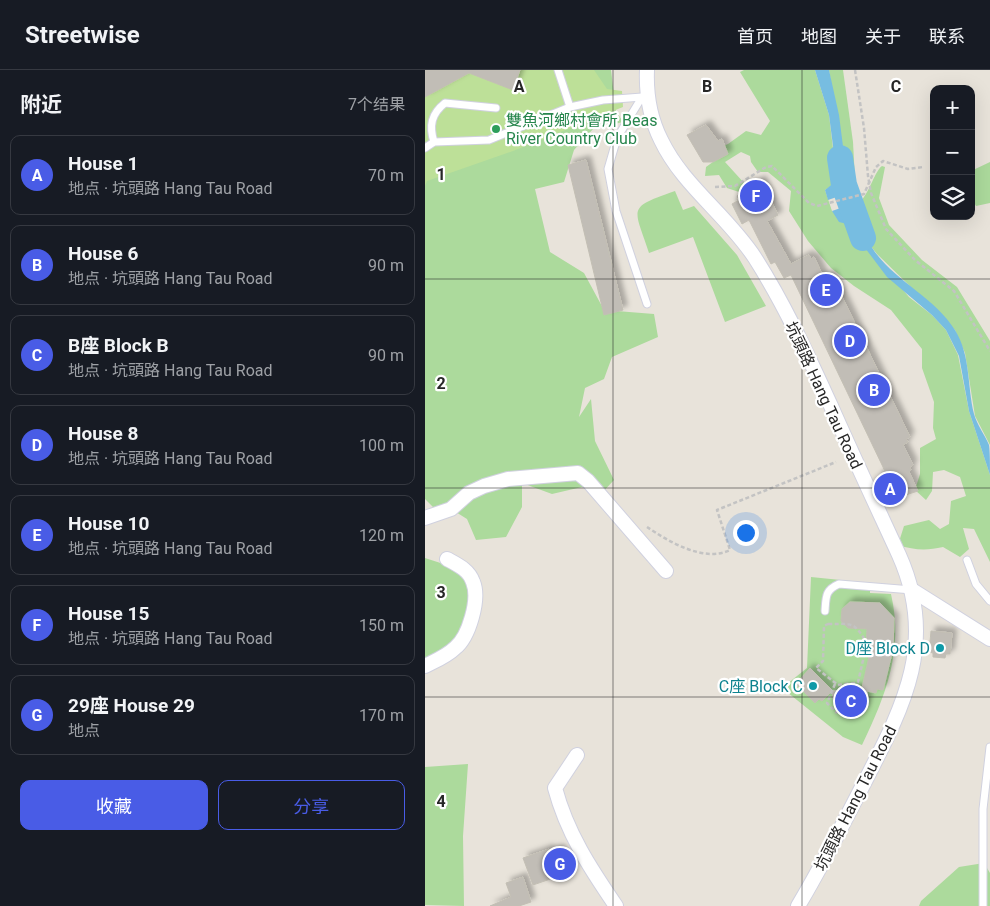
<!DOCTYPE html>
<html lang="zh">
<meta charset="utf-8">
<style>
:root{--surface:#171b24;--page:#20242c;--text:#f1f3f6;--muted:#9ea1a6;--line:#363941;--accent:#495ce6}
body{margin:0;font-family:Roboto,"Noto Sans SC",sans-serif;background:var(--page);color:var(--text)}
.controls{position:absolute;right:15px;top:15px;display:grid;overflow:hidden;border-radius:10px;box-shadow:0 5px 20px #0002}
.controls button{width:45px;height:45px;display:grid;place-items:center;padding:0;border:0;border-bottom:1px solid var(--line);background:var(--surface);color:var(--text);font:25px sans-serif}
.you{position:absolute;left:320px;top:462px;width:18px;height:18px;margin:-12px;border:4px solid #fff;border-radius:50%;background:#1a73e8;box-shadow:0 0 0 8px #1a73e833}
.badge{display:grid;place-items:center;width:32px;height:32px;border-radius:50%;background:var(--accent);color:#fff;font-size:16px;font-weight:700}
.pin{position:absolute;translate:-50% -50%;border:2px solid #fff;box-shadow:0 1px 5px #0006}
.list{margin:0;padding:0;list-style:none}
h2{display:flex;justify-content:space-between;align-items:center;height:65px;margin:0;padding:0 20px;font-size:21px}
h2 small{font-size:16px;font-weight:400;color:var(--muted)}
.list li{display:grid;grid-template-columns:32px 1fr auto;gap:15px;align-items:center;box-sizing:border-box;height:80px;margin:0 10px 10px;padding:0 10px;border:1px solid var(--line);border-radius:10px}
.list b{display:block;font-size:19px;white-space:nowrap}
.list p{margin:0;font-size:16px;white-space:nowrap;color:var(--muted)}
.list em{font-size:16px;font-style:normal;color:var(--muted)}
.actions{display:flex;gap:10px;padding:15px 20px}
.actions a{flex:1;padding:11px 0;border:1px solid var(--accent);border-radius:10px;text-align:center;font-size:18px;color:var(--accent)}
.actions .main{background:var(--accent);color:#fff}
.icon{flex:none;width:28px;height:28px;fill:none;stroke:currentColor;stroke-width:2;stroke-linecap:round;stroke-linejoin:round}
.map{position:relative;flex:none;width:565px;height:836px;overflow:hidden}
header{display:flex;align-items:center;gap:30px;box-sizing:border-box;height:70px;padding:0 25px;background:var(--surface);border-bottom:1px solid var(--line)}
header strong{font-size:24px}
nav{display:flex;gap:28px;margin-inline-start:auto;font-size:18px}
main{display:flex}
aside{flex:1;background:var(--surface)}
.map>svg:first-child{display:block}
.green{fill:#acda9c}
.pitch{fill:#bde098}
.water{fill:#77bde1}
.lines{fill:none;stroke-linecap:round;stroke-linejoin:round}
.river{stroke:#77bde1;stroke-width:26}
.building{fill:#c1bdb6;stroke:#c3bfb4;filter:url(#shadow)}
.lane-casing{stroke:#d0d1df;stroke-width:9}
.street-casing{stroke:#d0d1df;stroke-width:16}
.path{stroke:#c3c3c3;stroke-width:2.5;stroke-dasharray:4 2.5;stroke-linecap:butt}
.lane{stroke:#fff;stroke-width:7}
.street{stroke:#fff;stroke-width:14}
.grid{fill:none;stroke:#272727;stroke-width:1;stroke-opacity:0.55}
.leisure-dot{fill:#2e9e5b;stroke:#fff;stroke-width:2}
.culture-dot{fill:#0f9aa8;stroke:#fff;stroke-width:2}
.labels{text-anchor:middle;stroke-width:4.5;stroke-linejoin:round;paint-order:stroke}
.leisure-label{font-size:16px;fill:#27864d;stroke:#fff;text-anchor:start}
.street-label{font-size:16px;fill:#272727;stroke:#fff}
.culture-label{font-size:16px;fill:#0d838f;stroke:#fff;text-anchor:end}
.grid-label{font-size:16px;text-anchor:middle;font-weight:bold;fill:#272727;stroke:#fff;stroke-width:4.5;stroke-linejoin:round;paint-order:stroke}
</style>
<header>
<strong>Streetwise</strong>
<nav><a>首页</a><a>地图</a><a>关于</a><a>联系</a></nav>
</header>
<main>
<aside>
<h2>附近<small>7个结果</small></h2>
<ul class="list">
<li><span class="badge">A</span><div><b>House 1</b><p>地点 · 坑頭路 Hang Tau Road</p></div><em>70 m</em></li>
<li><span class="badge">B</span><div><b>House 6</b><p>地点 · 坑頭路 Hang Tau Road</p></div><em>90 m</em></li>
<li><span class="badge">C</span><div><b>B座 Block B</b><p>地点 · 坑頭路 Hang Tau Road</p></div><em>90 m</em></li>
<li><span class="badge">D</span><div><b>House 8</b><p>地点 · 坑頭路 Hang Tau Road</p></div><em>100 m</em></li>
<li><span class="badge">E</span><div><b>House 10</b><p>地点 · 坑頭路 Hang Tau Road</p></div><em>120 m</em></li>
<li><span class="badge">F</span><div><b>House 15</b><p>地点 · 坑頭路 Hang Tau Road</p></div><em>150 m</em></li>
<li><span class="badge">G</span><div><b>29座 House 29</b><p>地点</p></div><em>170 m</em></li>
</ul>
<div class="actions"><a class="main">收藏</a><a>分享</a></div>
</aside>
<div class="map">
<svg width="565" height="836" viewBox="0 0 565 836">
<defs>
<filter id="shadow"><feDropShadow dx="4.5" dy="-4.5" stdDeviation="2.5" flood-color="#0004"/></filter>
</defs>
<rect width="100%" height="100%" fill="#e8e3da"/>
<g class="green">
<polygon points="106,0 186,0 191,41 198,52 168,59 149,80 139,112 110,119 125,182 159,203 179,240 229,244 233,267 187,287 179,309 160,318 154,347 166,329 170,371 189,410 175,425 157,417 127,424 97,413 97,437 81,467 51,470 42,449 26,439 8,437 0,429 0,81"/>
<path d="M319,0H390L404,45L412,112L400,120L407,141L422,154L484,227L507,245L521,260L533,285L544,341L565,405V492L549,459L538,458L544,479L535,487L518,477C501,481 489,480 473,475L479,456L504,450L515,459L524,454L526,431L541,426L535,407L519,400L508,402L507,421L501,430L490,420L495,404V378L511,369L508,358L509,332L497,298V279L466,240L429,216L406,198L383,171L364,141L366,121L343,102H333L326,92L325,86L316,82L300,92L320,114L314,122L302,118L294,105L280,106L281,97L292,89L291,79L303,74L321,61L336,65L345,51L315,2Z"/>
<polygon points="404,0 418,0 428,72 430,109 423,107 421,101"/>
<polygon points="565,92 565,133 551,136 546,128 546,101"/>
<path d="M457,96L460,97L454,128L464,155L497,190L532,217L565,271V375L550,346L540,283L530,260L452,184L440,169L435,148L438,146L436,131C445,121 450,101 457,96Z"/>
<path d="M250,121L258,140L269,136L312,185L341,236L300,252L268,167L224,183C209,137 201,138 250,121Z"/>
<path d="M0,488C12,492 26,495 35,504C52,520 40,558 27,573C20,579 8,584 0,589Z"/>
<path d="M386,507L445,513V523L466,524C479,580 461,625 437,675L418,667L357,618L382,598Z"/>
<polygon points="43,694 38,766 39,836 0,835 0,697"/>
<polygon points="559,793 565,803 565,836 494,836 496,831 534,797"/>
</g>
<polygon class="pitch" points="0,0 169,0 182,19 197,21 198,37 88,81 2,111 0,116"/>
<g class="water">
<polygon points="390,0 404,0 414,45 421,100 423,107 430,109 432,120 403,130 400,120 410,112 412,107 404,45"/>
<path d="M436,131L440,144L437,148C442,201 504,218 530,260C546,286 542,316 549,344C552,355 560,365 564,375C565,382 565,397 565,405L544,341L534,286L521,260L507,245L462,207L422,154L414,152L407,141Z"/>
</g>
<g class="lines">
<polyline class="river" points="415,88 419,115 438,168"/>
</g>
<g class="building">
<polygon points="0,0 95,0 88,20 44,3 0,27"/>
<polygon points="281,55 293,71 297,69 303,84 288,92 278,92 262,65"/>
<polygon points="161,90 198,240 179,245 143,95"/>
<polygon points="336,110 353,145 342,151 366,194 384,185 386,189 389,187 399,208 406,204 485,367 481,369 483,372 478,375 488,395 485,397 486,400 484,402 493,421 465,430 453,406 460,402 458,397 366,205 359,208 350,192 346,194 324,150 317,154 307,134 314,130 312,126"/>
<polygon points="425,532 455,533 469,548 468,579 458,620 452,619 451,623 442,621 443,633 440,633 440,639 413,641 412,635 409,635 407,621 397,631 394,629 390,633 371,614 385,598 408,621 437,618 446,578 441,577 442,559 423,558 416,551 417,539"/>
<polygon points="506,561 527,563 525,584 521,584 520,588 508,587 508,583 504,582"/>
<polygon points="124,779 125,782 135,779 142,800 133,803 134,806 108,815 98,788"/>
<polygon points="98,807 106,832 94,836 65,836 86,827 81,813"/>
</g>
<g class="lines">
<g class="lane-casing">
<g id="lane">
<polyline points="133,0 145,37"/>
<path d="M9,72C4,56 6,44 20,33L71,38"/>
<polyline points="0,78 9,72 64,70 145,37 178,30 217,27"/>
<polyline points="222,234 191,141 183,99 192,68 217,27 223,25"/>
<polyline points="542,490 551,514 565,531"/>
<path d="M400,541C401,527 400,520 414,514L487,520"/>
<polyline points="558,836 558,739 565,677"/>
</g>
</g>
<g class="street-casing">
<g id="street">
<path d="M222,0C221,24 225,48 236,70C258,116 302,145 330,188C360,235 383,286 406,336C428,386 451,435 474,485C514,574 477,639 436,719C416,758 396,798 373,836"/>
<polyline points="0,448 26,439 44,423 59,416 83,409 153,403 163,411 241,501"/>
<polyline points="487,520 565,569"/>
<path d="M0,596C10,591 22,586 30,578C44,567 55,529 48,512C44,500 33,495 22,489"/>
<path d="M152,685L130,718C142,763 165,798 191,836"/>
</g>
</g>
<g class="path">
<polyline points="430,0 439,58 443,106 446,123 461,159 490,190 529,221 565,281"/>
<polyline points="290,117 310,116 341,97 347,96 384,133 392,136 439,124 451,97 458,91 483,99 498,97"/>
<path d="M222,457C243,471 279,493 305,480L292,440L411,392"/>
<path d="M403,554C429,554 428,551 442,573L433,612L431,613L413,615L391,598L398,591L399,556Z"/>
<polyline points="440,585 462,586"/>
<polyline points="410,614 402,633 412,643"/>
</g>
<use href="#lane" class="lane"/>
<use href="#street" class="street"/>
</g>
<path class="grid" d="M188,0V836M377,0V836M0,209H565M0,418H565M0,627H565"/>
<circle class="leisure-dot" cx="71" cy="59" r="5"/>
<g class="culture-dot">
<circle cx="515" cy="578" r="5"/>
<circle cx="388" cy="616" r="5"/>
</g>
<g class="labels">
<g class="leisure-label">
<text x="81" y="56">雙魚河鄉村會所 Beas<tspan x="81" dy="18">River Country Club</tspan></text>
</g>
<g class="street-label">
<text transform="translate(399 325) rotate(65)" y="6">坑頭路 Hang Tau Road</text>
<text transform="translate(430 728) rotate(-63)" y="6">坑頭路 Hang Tau Road</text>
</g>
<g class="culture-label">
<text x="505" y="584">D座 Block D</text>
<text x="378" y="622">C座 Block C</text>
</g>
</g>
<g class="grid-label">
<text x="94" y="22">A</text>
<text x="282" y="22">B</text>
<text x="471" y="22">C</text>
<text x="16" y="110">1</text>
<text x="16" y="319">2</text>
<text x="16" y="528">3</text>
<text x="16" y="737">4</text>
</g>
</svg>
<div class="controls">
<button>+</button>
<button>−</button>
<button><svg class="icon" aria-label="layers" viewBox="0 0 24 24"><path d="M12 4l9 5-9 5-9-5zM3 14l9 5 9-5"/></svg></button>
</div>
<div class="you"></div>
<div class="pin badge" style="left:465px;top:419px">A</div>
<div class="pin badge" style="left:449px;top:320px">B</div>
<div class="pin badge" style="left:426px;top:631px">C</div>
<div class="pin badge" style="left:425px;top:271px">D</div>
<div class="pin badge" style="left:401px;top:220px">E</div>
<div class="pin badge" style="left:331px;top:126px">F</div>
<div class="pin badge" style="left:135px;top:794px">G</div>
</div>
</main>
